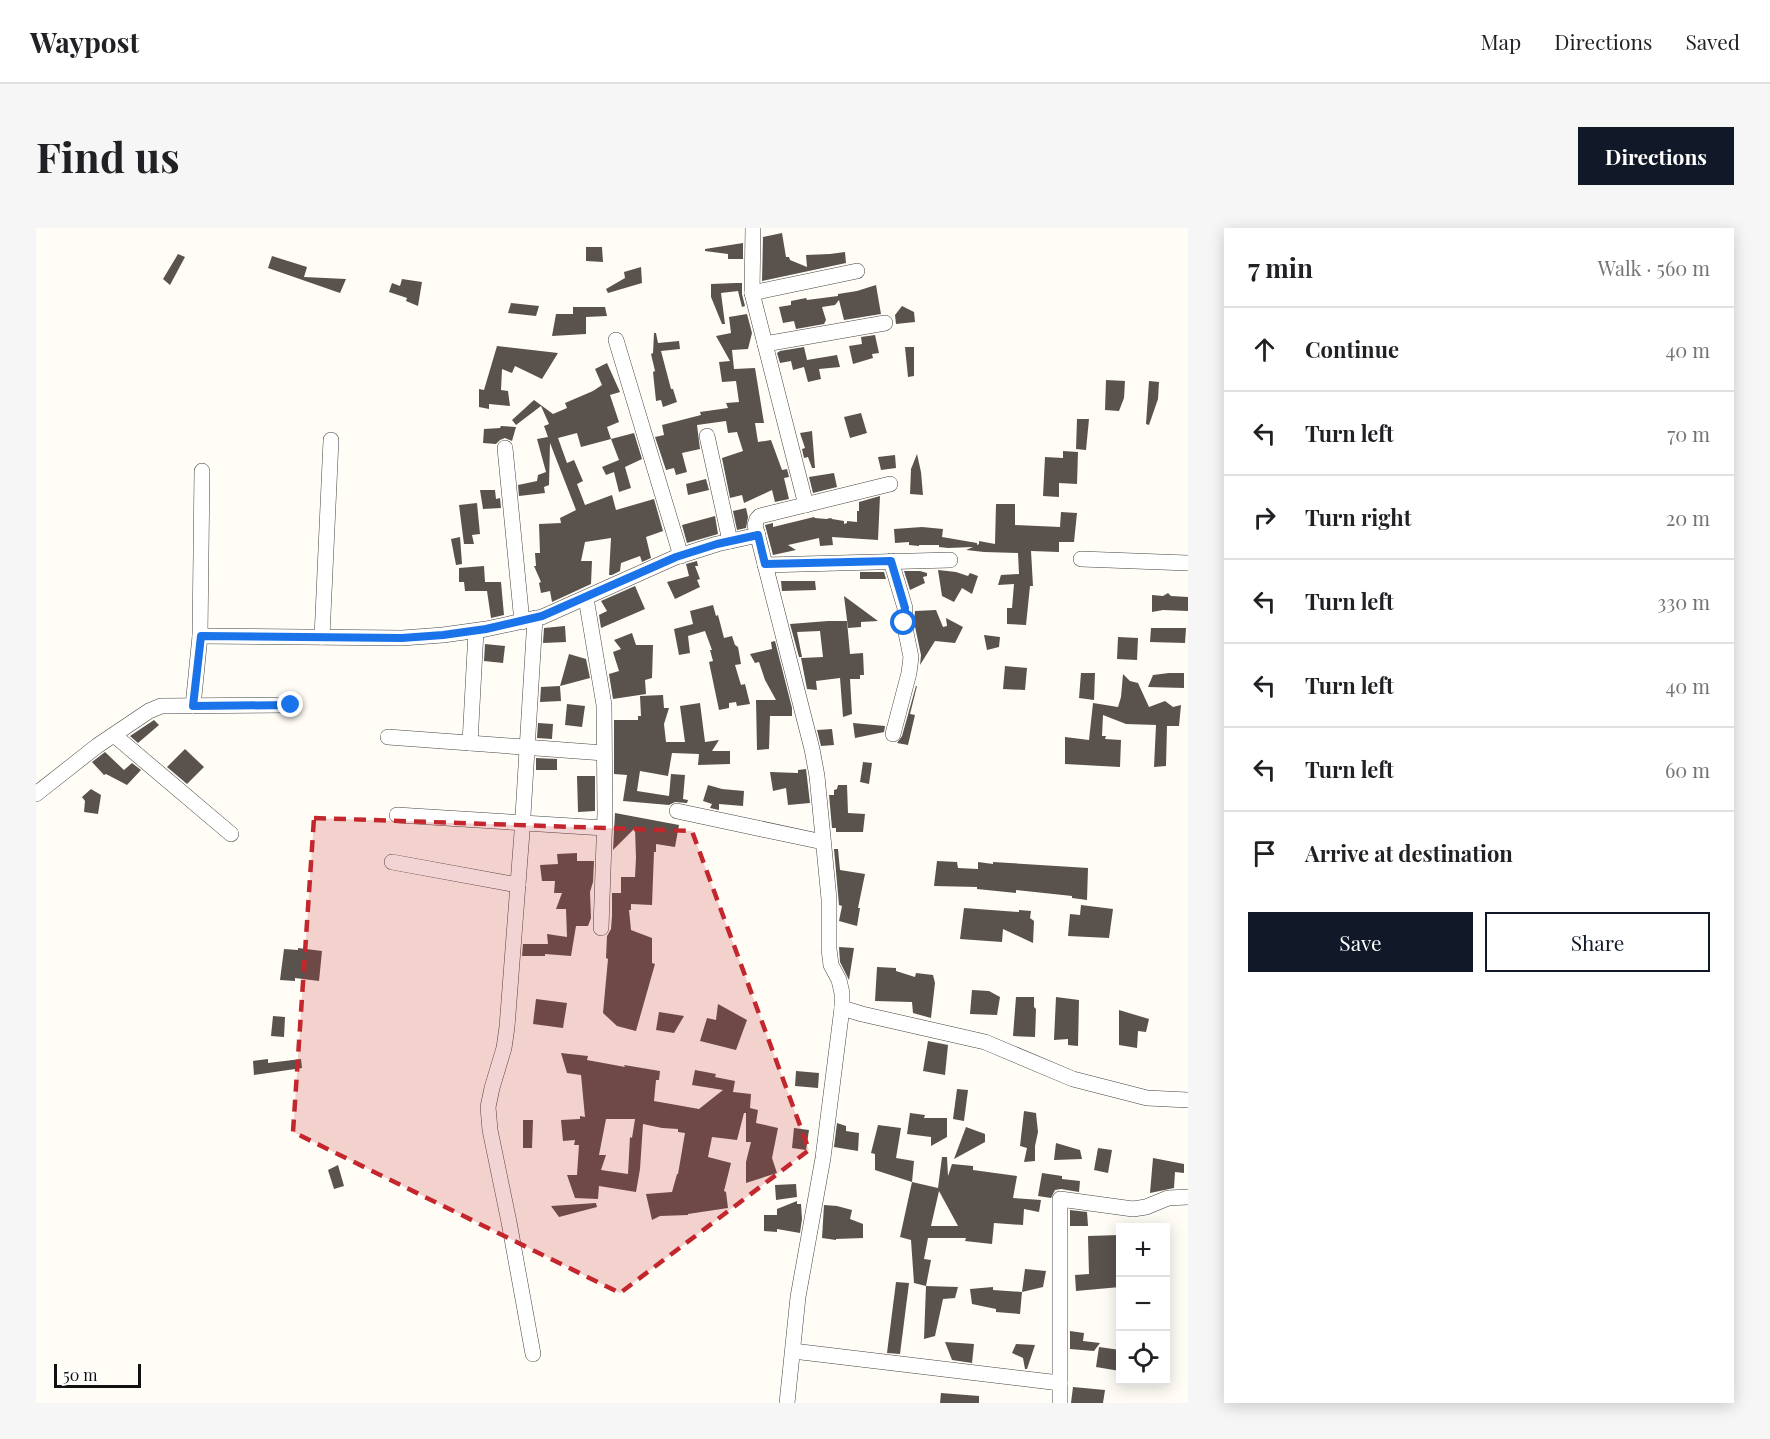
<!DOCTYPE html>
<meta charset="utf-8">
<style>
:root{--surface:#fff;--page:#f6f6f6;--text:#202124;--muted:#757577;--line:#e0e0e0;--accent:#111827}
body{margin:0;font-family:"Playfair Display",serif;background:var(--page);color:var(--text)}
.controls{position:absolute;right:18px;bottom:18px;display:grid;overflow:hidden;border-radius:0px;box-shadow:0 3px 15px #0003}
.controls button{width:54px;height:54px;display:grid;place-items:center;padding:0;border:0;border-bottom:2px solid var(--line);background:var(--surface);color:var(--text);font:30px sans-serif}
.scale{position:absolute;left:18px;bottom:15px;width:87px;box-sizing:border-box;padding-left:6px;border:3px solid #111;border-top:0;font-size:16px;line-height:21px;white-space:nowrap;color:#111;-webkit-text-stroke:4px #fff;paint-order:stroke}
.stop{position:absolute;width:18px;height:18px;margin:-14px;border:4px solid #1a73e8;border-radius:50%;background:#fff}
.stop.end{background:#1a73e8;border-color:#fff;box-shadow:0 2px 6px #0008}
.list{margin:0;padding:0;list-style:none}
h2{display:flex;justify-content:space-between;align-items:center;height:78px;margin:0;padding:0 24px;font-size:26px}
h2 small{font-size:20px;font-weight:400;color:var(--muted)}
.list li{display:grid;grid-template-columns:39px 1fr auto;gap:18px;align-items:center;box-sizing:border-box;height:84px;padding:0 24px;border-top:2px solid var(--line)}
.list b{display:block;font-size:22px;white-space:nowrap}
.list em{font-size:20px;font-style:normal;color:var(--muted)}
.actions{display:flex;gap:12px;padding:18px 24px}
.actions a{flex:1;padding:14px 0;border:2px solid var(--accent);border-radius:0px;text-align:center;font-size:21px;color:var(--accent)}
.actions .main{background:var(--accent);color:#fff}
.icon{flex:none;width:33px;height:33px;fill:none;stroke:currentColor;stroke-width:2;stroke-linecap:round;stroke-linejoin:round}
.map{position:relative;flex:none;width:1152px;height:1175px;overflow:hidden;border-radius:0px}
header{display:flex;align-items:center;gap:36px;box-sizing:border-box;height:84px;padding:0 30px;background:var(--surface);border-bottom:2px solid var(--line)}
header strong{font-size:28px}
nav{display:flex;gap:33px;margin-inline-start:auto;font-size:21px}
.intro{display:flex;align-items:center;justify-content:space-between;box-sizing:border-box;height:144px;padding:0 36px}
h1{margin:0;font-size:42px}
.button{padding:15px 27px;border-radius:0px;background:var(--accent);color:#fff;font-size:21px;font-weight:700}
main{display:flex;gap:36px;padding:0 36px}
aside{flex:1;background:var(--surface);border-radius:0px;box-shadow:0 3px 15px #0003}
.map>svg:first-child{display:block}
.building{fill:#5a524d;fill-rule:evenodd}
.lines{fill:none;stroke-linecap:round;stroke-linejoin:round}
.minor-casing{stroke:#444;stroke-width:16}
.minor{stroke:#fff;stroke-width:15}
.route{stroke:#1a73e8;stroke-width:8}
.marked{fill:#c4262e;fill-opacity:0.2;stroke:#c4262e;stroke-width:4.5;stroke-dasharray:12 8;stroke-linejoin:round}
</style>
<header>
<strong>Waypost</strong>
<nav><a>Map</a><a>Directions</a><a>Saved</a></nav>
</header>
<div class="intro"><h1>Find us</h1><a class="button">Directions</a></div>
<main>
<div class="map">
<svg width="1152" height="1175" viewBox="0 0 1152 1175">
<rect width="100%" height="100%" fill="#fffdf5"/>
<g class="building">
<polygon points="746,5 750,29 753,29 754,32 771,39 770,27 794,26 809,24 810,35 726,53 727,9"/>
<polygon points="707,15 707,31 692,31 692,26 669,23 669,21"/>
<polygon points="550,19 566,19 567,34 550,33"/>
<polygon points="142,26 149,29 134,57 127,51"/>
<polygon points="236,28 271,39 268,49 310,51 304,65 232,40"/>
<polygon points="605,39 606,55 572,65 570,61 589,50 588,44"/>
<polygon points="366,51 386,54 382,78 370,73 371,70 353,64 356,55 364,58"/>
<polygon points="700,55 706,55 706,66 709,78 706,79 702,63 685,65 689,96 686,96 675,69 675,56"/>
<polygon points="840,57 845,86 808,92 803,72 799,77 786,79 790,92 788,96 760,101 758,93 747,95 743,79 755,77 755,73 770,70 771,72 802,68 802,66 821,63"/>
<polygon points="475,75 503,78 500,88 472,85"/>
<polygon points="866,78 878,84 879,94 860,96 859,87"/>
<polygon points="537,79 569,79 571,88 550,89 550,106 516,108 520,86 537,86"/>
<polygon points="711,86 716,105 712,121 696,122 698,141 719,140 728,195 719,195 722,214 735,212 746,242 751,241 753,249 748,250 753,271 739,274 736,262 708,275 706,267 694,270 686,230 707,223 701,204 692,205 690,193 661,197 664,221 646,225 651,244 640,247 638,240 630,242 619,209 628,207 626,197 665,187 664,184 692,180 690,175 703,174 700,153 686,154 683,134 694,133 680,108 695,105 693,89"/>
<polygon points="618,105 620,105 622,115 643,113 644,121 625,123 635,161 637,161 641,174 627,179 625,172 620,173 617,144 619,143 615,126 617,125"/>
<polygon points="839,107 843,125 836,126 837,130 817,136 813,118 826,116 825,109"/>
<polygon points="461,118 522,125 506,151 479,138 476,145 466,141 465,162 472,163 474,178 453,176 453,181 443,179 443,161 448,162"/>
<polygon points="768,119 771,132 801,127 804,139 783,141 785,151 772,154 768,139 757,142 755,133 744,135 741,125 744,123"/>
<polygon points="869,119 878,119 878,148 872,149"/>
<polygon points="571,135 584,164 574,167 583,194 571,199 575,211 545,219 541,205 522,210 531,235 538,232 547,253 541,256 549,277 576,267 580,282 618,271 627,303 610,309 615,330 606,334 604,328 585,335 584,343 576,347 573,347 575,310 549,314 545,333 556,333 555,356 516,374 514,363 505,365 503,355 505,354 498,338 500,338 499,325 504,325 503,296 525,295 524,290 540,282 514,215 513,257 508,259 509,265 483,268 482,257 501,253 502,247 510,244 501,211 512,209 508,198 513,196 505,178 480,197 476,192 498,172 517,186 531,180 529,175 557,163 566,157 559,141"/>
<polygon points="1070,152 1089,153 1088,170 1083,183 1069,182"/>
<polygon points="1113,153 1123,154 1122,171 1113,197 1110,196"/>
<polygon points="825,185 831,205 814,210 808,189"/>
<polygon points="1041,191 1053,191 1050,222 1040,221"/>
<polygon points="465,198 480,199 476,213 469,210 464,212 460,216 447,215 448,201 464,200"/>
<polygon points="776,203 779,240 776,240 772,229 768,230 766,221 769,220 764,205"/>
<polygon points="598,205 606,231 589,239 595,260 583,264 578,244 570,247 566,239 583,232 575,211"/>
<polygon points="1027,223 1042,224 1041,256 1023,255 1023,269 1007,268 1009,229 1027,230"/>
<polygon points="881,226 885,244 887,267 874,266 875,241"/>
<polygon points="859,227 860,240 845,242 842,229"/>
<polygon points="798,245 801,259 777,265 773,249"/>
<polygon points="670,251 673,262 652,267 650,256"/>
<polygon points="444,262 459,262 460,271 464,270 465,280 447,281"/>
<polygon points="844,268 842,312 796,309 797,317 784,318 783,310 752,317 760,322 737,327 729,297 737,295 737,299 778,289 779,290 790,291 795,290 796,291 808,293 808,296 811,295 811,293 821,294 821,283 823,283 823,274"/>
<polygon points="441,275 444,306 436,307 438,316 428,316 423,277"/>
<polygon points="960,276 979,276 979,297 1024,299 1025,284 1041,285 1038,314 1023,314 1023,324 995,323 997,358 994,358 990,397 971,396 971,380 976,380 978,356 962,357 965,347 983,346 982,325 948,324 930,322 937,319 912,320 903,319 903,317 883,317 883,318 873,317 873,314 859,315 858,301 886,299 907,301 906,309 941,315 941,317 943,316 943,313 959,316"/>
<polygon points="710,280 712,289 710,300 701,302 697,283"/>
<polygon points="679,288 682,306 651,315 646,297"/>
<polygon points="424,309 426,336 420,337 415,311"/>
<polygon points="661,333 662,338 659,338 664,351 661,352 664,359 639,371 631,354 653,348 650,336"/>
<polygon points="448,338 449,354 465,354 468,387 455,390 451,363 429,363 428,354 423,354 423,340"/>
<polygon points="902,342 920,344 932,348 934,345 942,348 936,366 926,360 918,374 906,368"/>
<polygon points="868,343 884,343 891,345 891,348 887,349 889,355 874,362"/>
<polygon points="824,344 848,344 850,351 824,351"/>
<polygon points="745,353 779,353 780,362 746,363"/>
<polygon points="599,358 609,381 565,400 563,387 571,383 565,373"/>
<polygon points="1132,365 1135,368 1152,369 1152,383 1127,382 1116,384 1116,367 1127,368"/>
<polygon points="808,368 842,393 825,394 825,399 812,400"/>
<polygon points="677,377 680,388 682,387 688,410 696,408 699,417 702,419 705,436 699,437 705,457 709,456 714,476 701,478 700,474 693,475 693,480 683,482 673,434 677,433 674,422 676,422 669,403 652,408 654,425 643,427 638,401 657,396 654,383"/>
<polygon points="900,382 907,399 911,398 910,390 927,399 919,415 899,413 884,437 885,427 878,394 879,383"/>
<polygon points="792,393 811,393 814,426 827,425 828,447 824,447 824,451 814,451 816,486 807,489 804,450 780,453 781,462 771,461 765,430 787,429 784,403 761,404 766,429 763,429 754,396"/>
<polygon points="529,398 530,414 507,415 508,400"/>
<polygon points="1115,400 1150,400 1149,415 1114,414"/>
<polygon points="596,405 600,417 617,417 616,450 609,452 610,466 577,471 573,446 583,443 577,424 585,421 578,412"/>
<polygon points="948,407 964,409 963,419 951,422"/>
<polygon points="1082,409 1102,410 1101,432 1081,431"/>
<polygon points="739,413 756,480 756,488 734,488 733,521 721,522 720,472 740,472 729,452 723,434 719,435 714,426 736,421 735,414"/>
<polygon points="449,416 469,418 467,435 448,433"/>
<polygon points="533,426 550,431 554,450 524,458"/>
<polygon points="969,438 991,440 989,462 967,461"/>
<polygon points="1045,445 1059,445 1058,472 1043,470"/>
<polygon points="1133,445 1148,445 1148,460 1112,459 1117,447"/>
<polygon points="1087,446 1094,453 1102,455 1113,479 1129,473 1137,479 1145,477 1143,498 1131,498 1130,538 1118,539 1120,497 1090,496 1067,487 1066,508 1070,508 1069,511 1085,512 1084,539 1029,536 1029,509 1053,512 1057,475 1082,479 1085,469"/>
<polygon points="524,458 525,473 504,474 505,459"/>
<polygon points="880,458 881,458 874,486 879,487 872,517 861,515 866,508"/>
<polygon points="627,467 628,480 633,480 628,496 630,514 649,514 644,478 664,475 669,514 683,512 676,523 694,523 694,536 662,537 663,526 636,525 632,548 604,543 601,563 633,568 635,546 649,547 647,571 652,572 651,575 639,574 633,577 587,573 591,547 578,546 578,492 602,492 602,488 605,488 604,468"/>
<polygon points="531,476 549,478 546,499 529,497"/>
<polygon points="118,492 123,497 102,515 94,508"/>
<polygon points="502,495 517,496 516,511 501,510"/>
<polygon points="817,495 849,498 848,504 819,510"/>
<polygon points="796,501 798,517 785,518 781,502"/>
<polygon points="149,521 168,539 151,556 131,539"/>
<polygon points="69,524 88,542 96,535 105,542 91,557 70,546 68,547 56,534"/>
<polygon points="500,530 521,531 521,542 500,542"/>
<polygon points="827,534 836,535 833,556 824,554"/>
<polygon points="770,541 774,575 752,577 750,560 737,563 734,544 762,545 762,542"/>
<polygon points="541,548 559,548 559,583 542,584"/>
<polygon points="672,557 686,561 708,563 707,578 683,576 683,582 674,580 676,576 667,573"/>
<polygon points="802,557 811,557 812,585 829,586 827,604 800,604 800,600 796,600 793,567 798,567 798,562 801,561"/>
<polygon points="55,561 65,567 62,586 48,584 49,573 46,569"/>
<polygon points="579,585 643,597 639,619 620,616 620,624 618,624 616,677 595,676 595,682 593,682 595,702 616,710 616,735 619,736 600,803 581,798 567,785 572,731 570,730 571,708 575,701 576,688 576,665 585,665 585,649 599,649 600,630 599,600 577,622"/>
<polygon points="798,621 802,621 804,642 829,646 822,680 824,680 821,698 803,693 806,678 803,677"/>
<polygon points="541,625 541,633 558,633 557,654 554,664 555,690 552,698 540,698 535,728 509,726 509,728 486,728 487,716 512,716 511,706 531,709 530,681 520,681 526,665 518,665 519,653 506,653 504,637 522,636 521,626"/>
<polygon points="901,633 921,634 922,640 942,641 942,634 957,636 957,634 1052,640 1051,672 1036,670 1036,668 980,662 980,665 941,661 941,659 898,658"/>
<polygon points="1045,677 1077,681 1073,710 1032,708 1034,686 1044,687"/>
<polygon points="928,680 983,684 983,682 995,683 994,690 998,693 997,715 967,701 966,714 924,711"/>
<polygon points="803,719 818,720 813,752 804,734"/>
<polygon points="262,720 286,723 283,753 259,750 259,753 244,752 248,721 262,722"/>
<polygon points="841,739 860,740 860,743 879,749 880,745 897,747 899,755 895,790 877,785 876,774 839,773"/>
<polygon points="936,762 953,763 964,769 961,787 934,786"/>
<polygon points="980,769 998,769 998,779 1000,781 999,809 977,808"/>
<polygon points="1020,769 1043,772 1042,818 1032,817 1032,811 1018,812"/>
<polygon points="500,771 531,775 527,800 497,796"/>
<polygon points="682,776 711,792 700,822 664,813 671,790 680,792"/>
<polygon points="1083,782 1113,791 1110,804 1102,803 1101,820 1083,817"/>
<polygon points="623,784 648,788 638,805 620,802"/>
<polygon points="237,788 249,789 248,809 235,808"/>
<polygon points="892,813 912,817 909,847 887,843"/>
<path d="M525,825L552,828L551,832L589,839L588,837L624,843L623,852H620L618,873L663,881L687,862L656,857L659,842L680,846L679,849L699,853L697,864L715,866L714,880L722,882L720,895L742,900L736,930L741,945L710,955V934L715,914H710V885H708L701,912L676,909L672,929L695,935L688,963L690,964L692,980L652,986V987L624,988L616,992L610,966L636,964L641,946H642L649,905L642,904V901L626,900L607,896L604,941L600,964L563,958L562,971L539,970L531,947H541L543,917H538L539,912L527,913L525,892L544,891V888L549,889L545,847L531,845ZM570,891H599L596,910L594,909L592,946L565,942L570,927H563Z"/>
<polygon points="232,831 232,835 265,831 266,840 218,847 217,833"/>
<polygon points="760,843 783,845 782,860 759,858"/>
<polygon points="921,861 932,862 928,893 917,891"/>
<polygon points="988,883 1000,885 1002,904 999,918 999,933 988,934 991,920 984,918"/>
<polygon points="874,885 889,887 888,890 911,890 911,909 895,918 895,909 871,906"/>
<polygon points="487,892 497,892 496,920 487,920"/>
<polygon points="801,895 810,898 810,903 823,905 822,923 798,919"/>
<polygon points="842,897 865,900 860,930 878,933 876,954 839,942 839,926 835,925"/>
<polygon points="930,899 949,906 949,914 918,931"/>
<polygon points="758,900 773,902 770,922 756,920"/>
<polygon points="1020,915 1044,922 1046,931 1018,932"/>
<polygon points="1062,920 1076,922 1072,945 1058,942"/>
<path d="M906,929H911L912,948L916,936L937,938V942L981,948L977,970L1005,972L1003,984L988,981L987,997L958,995L956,1016L929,1013L930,1010H892L888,1031L895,1032L890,1058L878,1055L875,1012L864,1009L876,954L902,960ZM903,963L922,998H895Z"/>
<polygon points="1117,930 1148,936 1148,945 1139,944 1138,960 1114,965"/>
<polygon points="302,937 308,958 298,961 292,942"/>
<polygon points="1006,945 1026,948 1026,951 1044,953 1043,964 1025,961 1019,962 1015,970 1002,968"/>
<polygon points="760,956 761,969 740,972 739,957"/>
<polygon points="761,973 761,976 765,976 766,991 764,1005 741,1001 741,1004 728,1003 728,987 741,987 741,981"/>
<polygon points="560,975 561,979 523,989 515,978"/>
<polygon points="788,977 801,978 816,982 814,991 827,996 827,1010 800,1011 800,1012 786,1010"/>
<polygon points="1034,982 1051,984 1052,998 1034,998"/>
<polygon points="1084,1007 1084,1059 1040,1063 1039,1047 1053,1046 1052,1008"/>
<polygon points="989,1041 1010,1043 1007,1059 986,1064"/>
<polygon points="860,1054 873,1055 864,1126 851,1125"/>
<polygon points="890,1058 922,1059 919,1070 907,1071 899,1108 888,1111"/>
<polygon points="957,1059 957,1062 986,1064 984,1086 960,1084 960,1081 936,1076 934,1061"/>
<polygon points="1034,1103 1048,1105 1047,1113 1064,1115 1058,1123 1034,1121"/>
<polygon points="909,1114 938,1116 936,1135 916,1132"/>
<polygon points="980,1116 999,1117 991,1141 989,1141 987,1130 976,1125"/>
<polygon points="1063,1119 1084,1122 1084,1143 1060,1139"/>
<polygon points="1037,1159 1069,1162 1067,1175 1035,1175"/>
<polygon points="905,1165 943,1168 943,1175 904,1175"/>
</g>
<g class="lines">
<g class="minor-casing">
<g id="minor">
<polyline points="717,0 716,65 770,277"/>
<polyline points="716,65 821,43"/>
<polyline points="580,112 645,328"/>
<polyline points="729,116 849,95"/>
<polyline points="671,208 694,313"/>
<polyline points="469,220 486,394"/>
<polyline points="1045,331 1152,335"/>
<polyline points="855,333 869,380 868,395 875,429 873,445 857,506"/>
<polyline points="729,337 914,332"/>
<polyline points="550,370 568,477 569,585 565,700"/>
<polyline points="164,408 366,410 407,407 450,401 506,389 640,329 681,316 722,307"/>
<polyline points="286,409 295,212"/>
<polyline points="157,478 164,408 166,243"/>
<polyline points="78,507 195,606"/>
<polyline points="352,509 568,525"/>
<polyline points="434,515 440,403"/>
<polyline points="0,566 61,518 113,483 125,478 254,477"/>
<polyline points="641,583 787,614"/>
<polyline points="361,587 568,600"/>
<polyline points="356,634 482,657"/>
<polyline points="806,780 826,786 949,814 1037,851 1111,870 1152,872"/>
<polyline points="757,1123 1024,1155"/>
<polyline points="497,1126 473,994 454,902 452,879 456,860 468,820 471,799 486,604 499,390"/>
<polyline points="751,1175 762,1069 787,930 806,780 806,765 803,752 795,737 793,721 793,671 781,548 776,521 719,297 721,291 724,288 854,256"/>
<polyline points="1024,1175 1024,971 1097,981 1110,979 1132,970 1152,969"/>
</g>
</g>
<use href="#minor" class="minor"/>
</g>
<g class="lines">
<polyline class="route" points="255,477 157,478 165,408 366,410 407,407 450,401 506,388 640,329 681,316 722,307 729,336 855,333 869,380 868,395"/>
</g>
<path class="marked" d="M278,590L656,603L773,922L584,1065L257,904Z"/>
</svg>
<div class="controls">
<button>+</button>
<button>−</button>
<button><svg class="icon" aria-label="locate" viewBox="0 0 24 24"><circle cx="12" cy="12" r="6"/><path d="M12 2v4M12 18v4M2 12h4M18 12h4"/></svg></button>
</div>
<div class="scale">50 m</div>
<div class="stop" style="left:868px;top:395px"></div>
<div class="stop end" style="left:255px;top:477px"></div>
</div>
<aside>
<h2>7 min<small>Walk · 560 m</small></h2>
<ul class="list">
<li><svg class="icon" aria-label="ahead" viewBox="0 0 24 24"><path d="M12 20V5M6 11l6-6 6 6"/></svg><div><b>Continue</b></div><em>40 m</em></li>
<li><svg class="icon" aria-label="left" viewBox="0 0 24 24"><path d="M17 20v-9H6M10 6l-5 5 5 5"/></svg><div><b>Turn left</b></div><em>70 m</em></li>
<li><svg class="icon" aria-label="right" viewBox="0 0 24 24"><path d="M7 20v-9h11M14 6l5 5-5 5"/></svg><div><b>Turn right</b></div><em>20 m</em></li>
<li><svg class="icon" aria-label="left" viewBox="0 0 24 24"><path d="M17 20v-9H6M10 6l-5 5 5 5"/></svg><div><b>Turn left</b></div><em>330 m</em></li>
<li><svg class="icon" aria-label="left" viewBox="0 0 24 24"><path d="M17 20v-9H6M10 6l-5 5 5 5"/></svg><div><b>Turn left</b></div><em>40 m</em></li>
<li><svg class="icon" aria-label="left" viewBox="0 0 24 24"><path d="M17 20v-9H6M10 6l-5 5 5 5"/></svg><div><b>Turn left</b></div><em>60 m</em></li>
<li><svg class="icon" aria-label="arrive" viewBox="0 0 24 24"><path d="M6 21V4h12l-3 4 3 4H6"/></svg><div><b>Arrive at destination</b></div></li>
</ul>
<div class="actions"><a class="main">Save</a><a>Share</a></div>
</aside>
</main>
